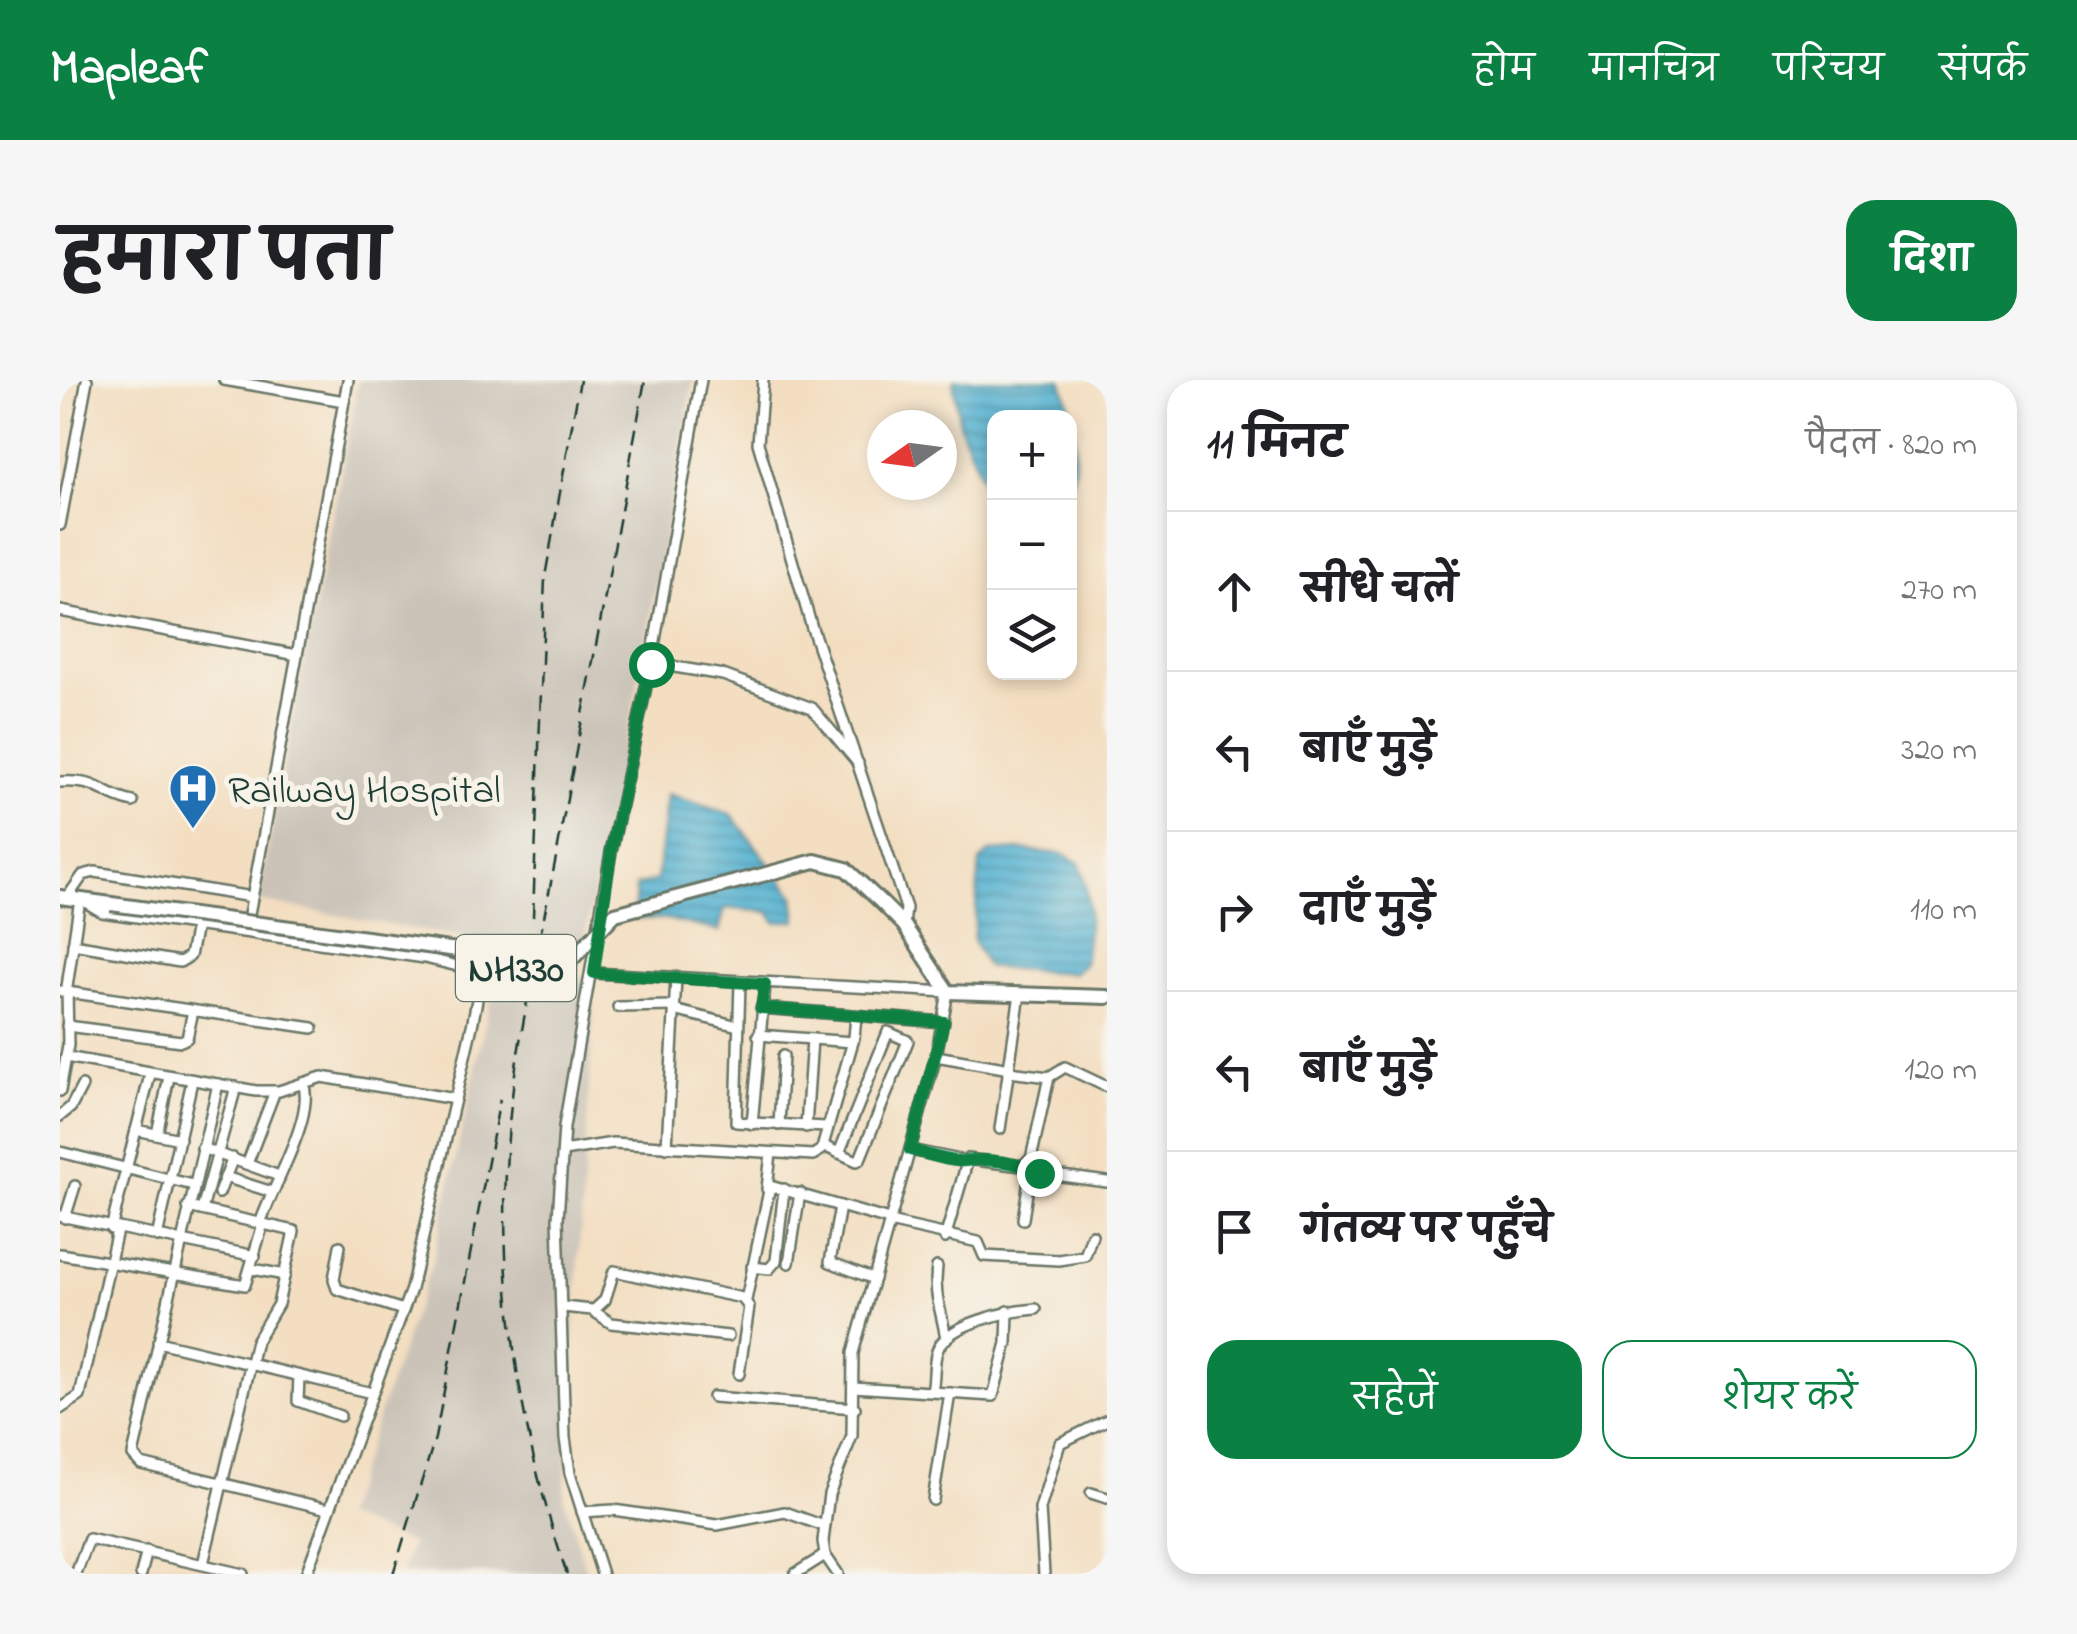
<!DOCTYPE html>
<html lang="hi">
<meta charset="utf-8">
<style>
:root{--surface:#fff;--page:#f6f6f6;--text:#202124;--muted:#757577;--line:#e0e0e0;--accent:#0b8043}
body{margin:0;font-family:"Indie Flower","Playpen Sans Deva",sans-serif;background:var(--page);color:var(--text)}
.controls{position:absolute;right:30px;top:30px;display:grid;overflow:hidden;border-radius:20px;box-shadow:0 5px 15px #0003}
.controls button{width:90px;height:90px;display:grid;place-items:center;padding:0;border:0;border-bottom:2px solid var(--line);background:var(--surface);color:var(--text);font:50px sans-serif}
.compass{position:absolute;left:807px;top:30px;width:90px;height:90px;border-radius:50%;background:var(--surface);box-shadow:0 5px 15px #0003;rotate:256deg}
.stop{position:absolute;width:30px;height:30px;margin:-22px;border:8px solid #0b8043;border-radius:50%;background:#fff}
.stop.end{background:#0b8043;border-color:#fff;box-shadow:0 2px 10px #0008}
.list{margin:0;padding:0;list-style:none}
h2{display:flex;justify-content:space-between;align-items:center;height:130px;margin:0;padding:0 40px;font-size:42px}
h2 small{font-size:32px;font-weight:400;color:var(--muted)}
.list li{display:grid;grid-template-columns:65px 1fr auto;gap:30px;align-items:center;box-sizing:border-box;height:160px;padding:0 40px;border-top:2px solid var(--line)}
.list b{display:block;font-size:38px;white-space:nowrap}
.list em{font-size:32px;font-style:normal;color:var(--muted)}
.actions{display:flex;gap:20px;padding:30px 40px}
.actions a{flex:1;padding:22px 0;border:2px solid var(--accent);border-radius:30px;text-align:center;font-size:35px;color:var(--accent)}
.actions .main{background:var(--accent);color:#fff}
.icon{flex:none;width:55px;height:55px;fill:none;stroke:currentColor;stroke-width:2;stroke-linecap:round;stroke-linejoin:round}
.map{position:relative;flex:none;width:1047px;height:1194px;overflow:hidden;border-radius:30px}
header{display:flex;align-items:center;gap:60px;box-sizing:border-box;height:140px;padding:0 50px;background:var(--accent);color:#fff}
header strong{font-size:48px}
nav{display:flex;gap:55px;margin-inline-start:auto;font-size:35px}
.intro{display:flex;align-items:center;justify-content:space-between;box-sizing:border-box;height:240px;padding:0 60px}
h1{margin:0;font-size:70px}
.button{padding:25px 45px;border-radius:30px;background:var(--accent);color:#fff;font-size:35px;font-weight:700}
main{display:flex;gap:60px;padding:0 60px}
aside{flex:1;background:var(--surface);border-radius:30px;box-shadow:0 5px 15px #0003}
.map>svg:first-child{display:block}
.industrial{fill:#cbc3b8}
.water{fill:url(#water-rules);stroke:#387782;stroke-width:2.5}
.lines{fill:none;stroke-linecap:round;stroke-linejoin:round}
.minor-casing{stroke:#697565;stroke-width:14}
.highway-casing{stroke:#697565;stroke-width:18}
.minor{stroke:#fff;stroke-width:9}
.highway{stroke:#fff;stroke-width:12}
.rail{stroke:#1f3d34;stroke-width:2.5;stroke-dasharray:15 8;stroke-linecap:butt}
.highway-bridge-casing{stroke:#697565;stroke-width:18;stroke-linecap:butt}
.highway-bridge{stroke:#fff;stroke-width:12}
.route{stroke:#0b8043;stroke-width:12}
.labels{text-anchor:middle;stroke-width:10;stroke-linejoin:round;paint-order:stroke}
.shield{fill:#f7f3e8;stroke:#60746a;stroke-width:2.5}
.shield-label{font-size:38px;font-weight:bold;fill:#1f3d34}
.poi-label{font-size:40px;fill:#1f3d34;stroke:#f7f3e8;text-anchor:start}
</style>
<header>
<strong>Mapleaf</strong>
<nav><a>होम</a><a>मानचित्र</a><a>परिचय</a><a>संपर्क</a></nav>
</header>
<div class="intro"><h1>हमारा पता</h1><a class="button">दिशा</a></div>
<main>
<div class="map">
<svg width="1047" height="1194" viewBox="0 0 1047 1194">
<defs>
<pattern id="water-rules" width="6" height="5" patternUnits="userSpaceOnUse" patternTransform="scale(2.5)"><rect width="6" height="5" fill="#52b1d1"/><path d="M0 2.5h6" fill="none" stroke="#4391aa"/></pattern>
</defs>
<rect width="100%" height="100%" fill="#f7f3e8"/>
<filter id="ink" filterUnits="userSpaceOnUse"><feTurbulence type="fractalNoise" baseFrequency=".01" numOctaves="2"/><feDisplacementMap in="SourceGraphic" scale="20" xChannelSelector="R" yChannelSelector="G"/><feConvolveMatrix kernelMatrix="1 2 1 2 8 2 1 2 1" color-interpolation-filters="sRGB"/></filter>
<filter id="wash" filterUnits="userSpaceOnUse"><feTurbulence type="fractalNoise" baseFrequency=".0048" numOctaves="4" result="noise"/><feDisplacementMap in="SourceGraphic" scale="40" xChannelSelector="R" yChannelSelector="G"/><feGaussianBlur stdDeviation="2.25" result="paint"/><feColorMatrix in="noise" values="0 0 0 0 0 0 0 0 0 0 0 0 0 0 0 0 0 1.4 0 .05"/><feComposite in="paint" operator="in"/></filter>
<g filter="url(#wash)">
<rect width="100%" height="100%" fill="#f3dec1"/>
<polygon class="industrial" points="299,0 633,0 583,278 518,590 534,627 504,1118 527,1194 342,1194 352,1163 283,1137 373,880 443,565 198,521"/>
<g class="water">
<path d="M893,0H1001C1011,23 1021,83 1010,104L1009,38H934V128L900,47Z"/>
<polygon points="607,414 672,435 734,516 737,540 716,542 709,532 665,528 659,551 607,539 574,538 576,506 597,500"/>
<path d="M960,470L1003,474L1019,483C1032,515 1029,550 1024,584L1013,593L927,587L913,561L920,482L930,472Z"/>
</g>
</g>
<g filter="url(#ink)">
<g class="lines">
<g class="minor-casing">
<g id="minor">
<polyline points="164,0 284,21"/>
<polyline points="703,0 698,63 752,248 846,528 844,545"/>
<polyline points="0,145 27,0"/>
<polyline points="0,231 237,275"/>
<polyline points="591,283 641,0"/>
<path d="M0,402C40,399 40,415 73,422"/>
<polyline points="7,518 23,495 35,492 192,517"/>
<polyline points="187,545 288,0"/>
<polyline points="13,564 120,582 130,576 136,546"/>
<polyline points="534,593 888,612 876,676 793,973 792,1056 769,1114 763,1161 765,1175 778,1194"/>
<polyline points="680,602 676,742 765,747"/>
<polyline points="0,611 253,648"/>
<polyline points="558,627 614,626"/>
<polyline points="701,628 884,642"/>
<polyline points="614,630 678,646"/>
<polyline points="7,646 121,661 127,658 133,631"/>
<polyline points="698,655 793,662"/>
<polyline points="876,676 950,689"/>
<polyline points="6,677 196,711 219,711 262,697 395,719"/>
<polyline points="949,692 989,697 1005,687 1047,707"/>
<polyline points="158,704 73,1075 81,1084 268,1129"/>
<polyline points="0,711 8,665 7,607 20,519 42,532 365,578 418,591 421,599 412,646 351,909 246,1194"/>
<polyline points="0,736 11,727 22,706"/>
<polyline points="692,744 705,604"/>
<polyline points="719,745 723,676"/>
<polyline points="746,747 752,659"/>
<polyline points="940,749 960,614"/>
<polyline points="76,750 120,759"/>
<polyline points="97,754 109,697"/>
<polyline points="607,767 616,598"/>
<polyline points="142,768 219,796"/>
<polyline points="850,770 905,781"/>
<polyline points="503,771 553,763 753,775 766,767"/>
<polyline points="0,772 133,805"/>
<polyline points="779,773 828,652 848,661 800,779 797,781 766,767 763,765 794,658 796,636"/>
<polyline points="967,783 979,793 1047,802"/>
<polyline points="187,784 215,711"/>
<polyline points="165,797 212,812"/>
<polyline points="707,809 711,773"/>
<polyline points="159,813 173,778"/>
<polyline points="780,826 770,882 814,899"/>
<polyline points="128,827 234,851 218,924 196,961 143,1184"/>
<polyline points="142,830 176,707"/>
<polyline points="0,836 195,876"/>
<polyline points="5,838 15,806"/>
<polyline points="963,839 971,787"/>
<polyline points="829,842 918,862 924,876 999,880 1025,876 1032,855"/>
<path d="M200,844C211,809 256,735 243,703"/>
<polyline points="51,849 90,695"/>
<polyline points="97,857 132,701"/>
<polyline points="885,858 908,779 961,786 971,779 989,697"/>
<polyline points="280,866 274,899 277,909 343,930"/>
<polyline points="0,874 185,905 203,844"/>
<polyline points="729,883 740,813"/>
<polyline points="692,887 709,889 716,881 724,809"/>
<path d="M877,887C873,915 882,931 886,959"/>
<polyline points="192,889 225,895"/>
<polyline points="686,920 710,806 829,840"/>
<polyline points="503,927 532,930 551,943 668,956"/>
<polyline points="534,930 545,920 554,891 682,918 689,927 679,994"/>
<polyline points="98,962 312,1013"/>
<polyline points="239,996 238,1021 280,1036"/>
<polyline points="793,1007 933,1016 947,963 948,931"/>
<path d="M872,1011C875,999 873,983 877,971C886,943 950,931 976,929"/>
<polyline points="653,1017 795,1028"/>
<polyline points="0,1029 20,1016 57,850"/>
<polyline points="1031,1113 1047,1118"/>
<polyline points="873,1120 890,1013"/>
<polyline points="522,1132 553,1130 657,1145 725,1132 764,1146"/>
<polyline points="16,1194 29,1159 183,1194"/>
<polyline points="81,1194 87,1171"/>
<polyline points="542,1194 510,1093 505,1058 498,839 504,747 551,472 591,283 663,295 752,328 798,383"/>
<polyline points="735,1194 765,1175"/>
<polyline points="984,1194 980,1129 1000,1063 1047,1040"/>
</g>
</g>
<g class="highway-casing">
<g id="highway">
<polyline points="0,517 51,524"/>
<polyline points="821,522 844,545 888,612 1047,617"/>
</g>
</g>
<use href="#minor" class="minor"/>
<use href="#highway" class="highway"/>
<g class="rail">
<polyline points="473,537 485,197 520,0"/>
<polyline points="333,1194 375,1058 440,719"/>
<path d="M507,1194C454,1039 432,872 453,708C465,618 487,529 503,440C531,293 558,147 585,0"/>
</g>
<g class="highway-bridge-casing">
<polyline id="highway-bridge" points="51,524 397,570 471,593 510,581 555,534 755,481 786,489 821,522"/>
</g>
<use href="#highway-bridge" class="highway-bridge"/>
</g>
</g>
<g class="lines" filter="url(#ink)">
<path class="route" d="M591,284L551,472L534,593L705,604L701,628L884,642L850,770C865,773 890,783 905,781C928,778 959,782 979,793"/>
</g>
<defs>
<g id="hospital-pin" transform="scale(2.5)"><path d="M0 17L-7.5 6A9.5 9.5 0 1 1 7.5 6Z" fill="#1f6fb2" stroke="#f7f3e8"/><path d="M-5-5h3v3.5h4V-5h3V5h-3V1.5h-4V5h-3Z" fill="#fff"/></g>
</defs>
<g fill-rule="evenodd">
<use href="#hospital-pin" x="133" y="408"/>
</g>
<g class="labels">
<rect class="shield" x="396" y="555" width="120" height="66" rx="8"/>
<g class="shield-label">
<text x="456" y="601">NH330</text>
</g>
<g class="poi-label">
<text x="168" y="422">Railway Hospital</text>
</g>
</g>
</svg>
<div class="controls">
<button>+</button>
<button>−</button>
<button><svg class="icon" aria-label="layers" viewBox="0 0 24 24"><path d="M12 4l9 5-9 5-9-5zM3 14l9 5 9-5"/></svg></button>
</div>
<svg class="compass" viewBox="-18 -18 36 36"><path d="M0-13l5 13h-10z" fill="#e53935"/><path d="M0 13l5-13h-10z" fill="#757577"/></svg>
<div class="stop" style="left:591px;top:284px"></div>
<div class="stop end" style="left:979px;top:793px"></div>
</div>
<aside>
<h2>11 मिनट<small>पैदल · 820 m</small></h2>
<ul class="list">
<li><svg class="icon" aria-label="ahead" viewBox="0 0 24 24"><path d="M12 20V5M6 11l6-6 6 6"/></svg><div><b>सीधे चलें</b></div><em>270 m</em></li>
<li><svg class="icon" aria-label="left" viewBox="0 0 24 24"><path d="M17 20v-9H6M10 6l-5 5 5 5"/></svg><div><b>बाएँ मुड़ें</b></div><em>320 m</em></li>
<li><svg class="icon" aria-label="right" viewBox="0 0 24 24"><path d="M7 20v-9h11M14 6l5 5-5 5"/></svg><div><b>दाएँ मुड़ें</b></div><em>110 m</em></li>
<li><svg class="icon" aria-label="left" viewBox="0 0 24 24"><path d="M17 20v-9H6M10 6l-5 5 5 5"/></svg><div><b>बाएँ मुड़ें</b></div><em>120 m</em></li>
<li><svg class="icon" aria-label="arrive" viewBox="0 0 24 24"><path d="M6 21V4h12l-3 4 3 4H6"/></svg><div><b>गंतव्य पर पहुँचे</b></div></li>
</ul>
<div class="actions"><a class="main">सहेजें</a><a>शेयर करें</a></div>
</aside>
</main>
